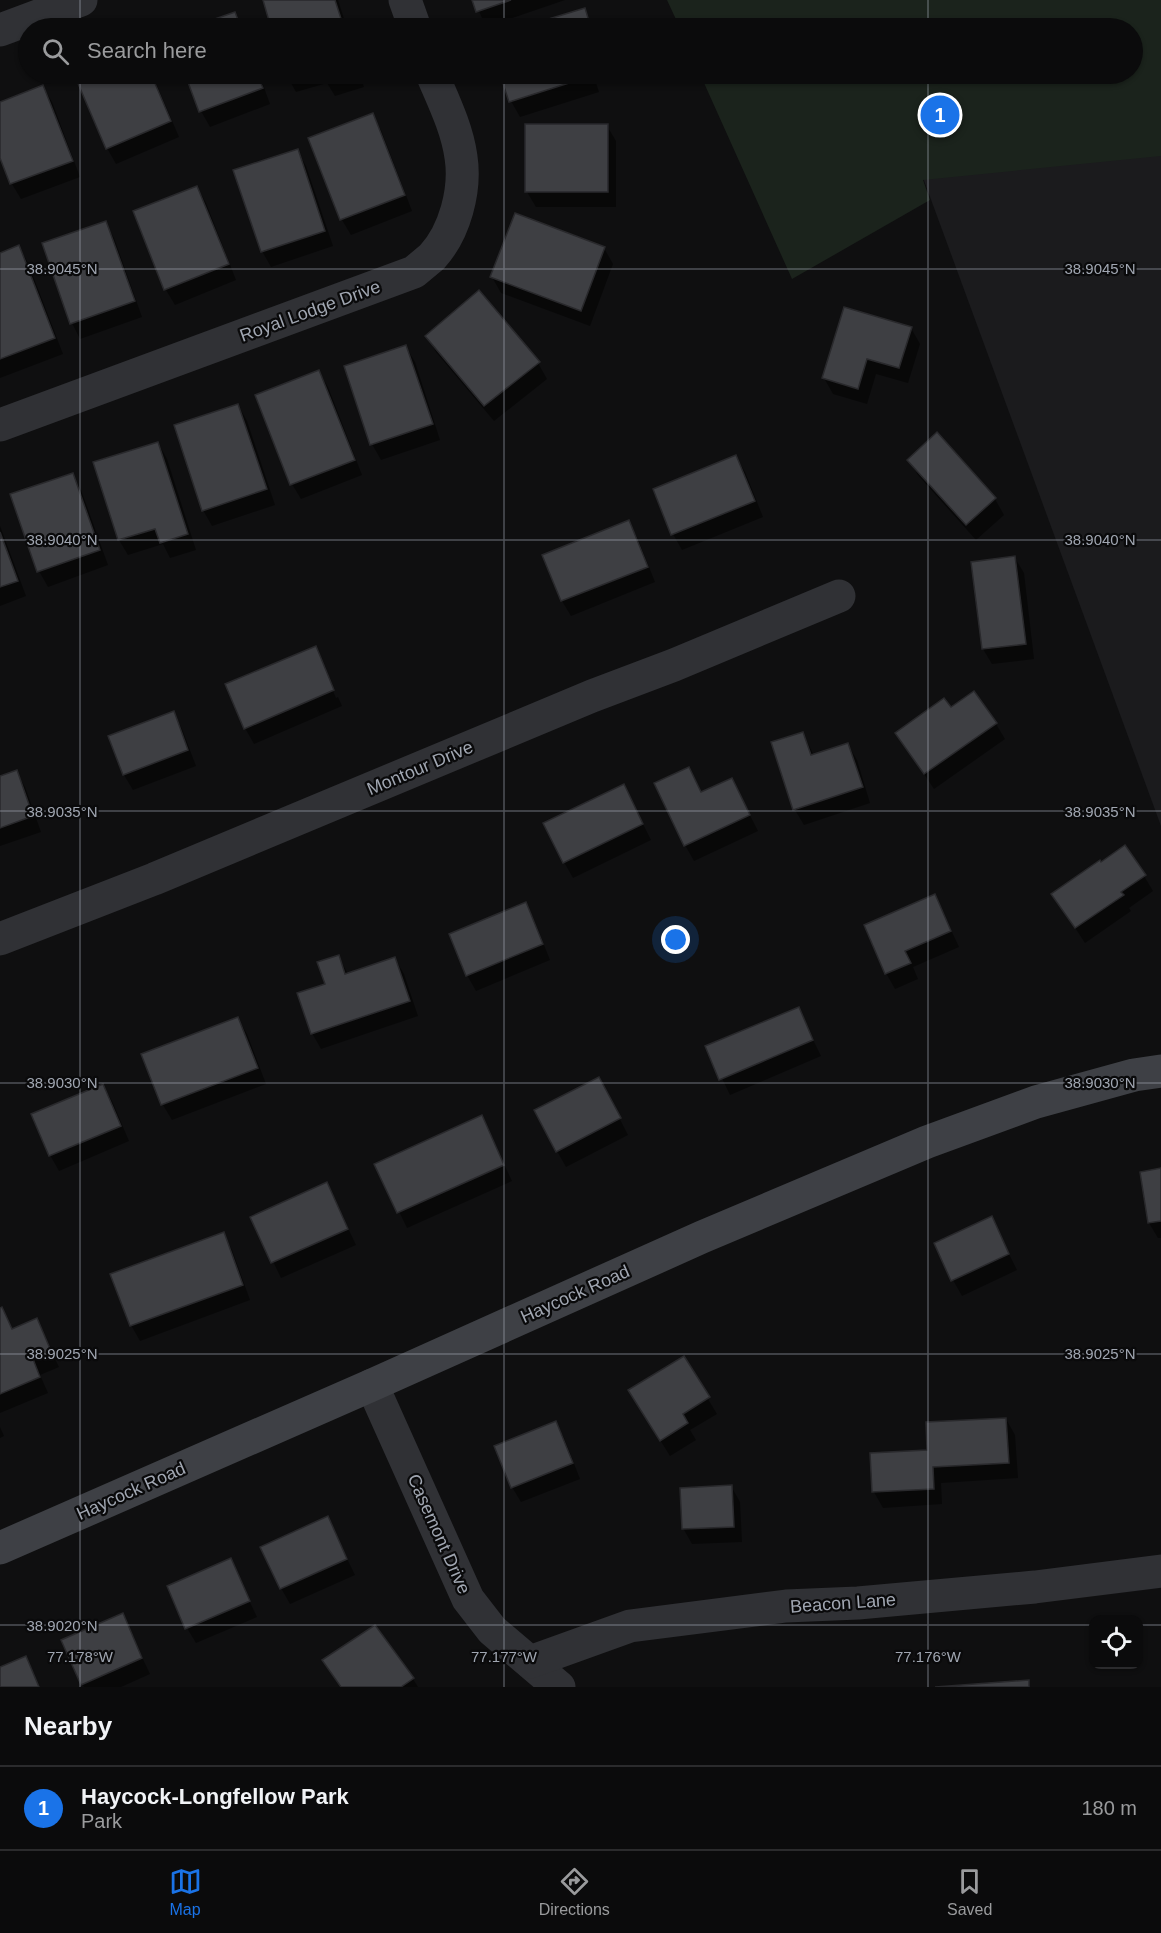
<!DOCTYPE html>
<meta charset="utf-8">
<style>
:root{--surface:#0b0b0c;--page:#141415;--text:#f1f3f6;--muted:#9a9b9d;--line:#2b2b2d;--accent:#1a73e8}
body{margin:0;font-family:Arial,sans-serif;background:var(--page);color:var(--text)}
.controls{position:absolute;right:18px;bottom:18px;display:grid;overflow:hidden;border-radius:12px;box-shadow:0 2px 4px #0004}
.controls button{width:54px;height:54px;display:grid;place-items:center;padding:0;border:0;border-bottom:2px solid var(--line);background:var(--surface);color:var(--text);font:30px sans-serif}
.you{position:absolute;left:676px;top:940px;width:21px;height:21px;margin:-15px;border:4px solid #fff;border-radius:50%;background:#1a73e8;box-shadow:0 0 0 9px #1a73e833}
.badge{display:grid;place-items:center;width:39px;height:39px;border-radius:50%;background:var(--accent);color:#fff;font-size:20px;font-weight:700}
.pin{position:absolute;translate:-50% -50%;border:3px solid #fff;box-shadow:0 2px 6px #0006}
.list{margin:0;padding:0;list-style:none}
h2{display:flex;justify-content:space-between;align-items:center;height:78px;margin:0;padding:0 24px;font-size:26px}
h2 small{font-size:20px;font-weight:400;color:var(--muted)}
.list li{display:grid;grid-template-columns:39px 1fr auto;gap:18px;align-items:center;box-sizing:border-box;height:84px;padding:0 24px;border-top:2px solid var(--line)}
.list b{display:block;font-size:22px;white-space:nowrap}
.list p{margin:0;font-size:20px;white-space:nowrap;color:var(--muted)}
.list em{font-size:20px;font-style:normal;color:var(--muted)}
.icon{flex:none;width:33px;height:33px;fill:none;stroke:currentColor;stroke-width:2;stroke-linecap:round;stroke-linejoin:round}
.map{position:relative;flex:none;width:1161px;height:1687px;overflow:hidden}
.search{position:absolute;background:var(--surface);box-shadow:0 2px 4px #0004;left:18px;right:18px;top:18px;height:66px;display:flex;align-items:center;gap:15px;box-sizing:border-box;padding:0 21px;border-radius:33px;color:var(--muted);font-size:22px}
.sheet{height:162px;background:var(--surface)}
nav{display:flex;justify-content:space-around;align-items:center;box-sizing:border-box;height:84px;border-top:2px solid var(--line);background:var(--surface);font-size:16px;color:var(--muted)}
nav a{display:grid;justify-items:center;gap:3px}
nav .on{color:var(--accent)}
.map>svg:first-child{display:block}
.built{fill:#1b1b1d}
.green{fill:#1b231c}
.shadow{fill:#0007}
.building{fill:#3e3f43;stroke:#29292c;stroke-width:1.5}
.lines{fill:none;stroke-linecap:round;stroke-linejoin:round}
.minor{stroke:#303135;stroke-width:33}
.secondary{stroke:#3e4045;stroke-width:33}
.ticks{fill:none;stroke:#a0a6b1;stroke-width:1.5;stroke-opacity:0.45}
.labels{text-anchor:middle;stroke-width:4.5;stroke-linejoin:round;paint-order:stroke}
.street-label{font-size:18px;fill:#a0a6b1;stroke:#0a0a0b}
.ticks-label{font-size:15px;text-anchor:middle;fill:#a0a6b1;stroke:#0a0a0b;stroke-width:4.5;stroke-linejoin:round;paint-order:stroke}
</style>
<div class="map">
<svg width="1161" height="1687" viewBox="0 0 1161 1687">
<rect width="100%" height="100%" fill="#0f0f10"/>
<polygon class="built" points="1161,140 1161,826 922,175"/>
<polygon class="green" points="667,0 1161,0 1161,156 923,180 930,200 792,279 700,74 1132,74 1132,28 680,28"/>
<g class="shadow">
<polygon points="264,0 338,0 347,28 273,28"/>
<polygon points="474,0 565,0 486,27"/>
<polygon points="584,9 594,28 524,28"/>
<polygon points="234,14 243,28 194,28"/>
<polygon points="76,74 152,74 179,137 116,164 107,148"/>
<polygon points="187,74 259,74 270,104 210,127 201,111"/>
<polygon points="286,74 360,74 364,87 335,96 327,83 296,92"/>
<polygon points="502,74 593,74 599,92 520,117 511,101"/>
<polygon points="43,87 52,102 80,177 21,199 12,184 0,154 0,103"/>
<polygon points="372,115 381,130 412,211 351,235 342,220 310,139"/>
<polygon points="607,126 616,141 616,207 536,207 527,192"/>
<polygon points="297,151 306,166 333,246 271,267 262,251"/>
<polygon points="197,187 206,203 236,280 175,305 166,290 135,212"/>
<polygon points="105,223 114,238 142,317 80,339 72,323"/>
<polygon points="19,247 28,263 63,354 0,378 0,254"/>
<polygon points="604,248 613,264 590,326 501,293 492,277"/>
<polygon points="479,292 538,363 547,379 494,421 436,352 427,336"/>
<polygon points="911,328 920,344 908,383 876,374 867,404 833,394 824,378"/>
<polygon points="406,347 415,362 440,440 381,460 372,444"/>
<polygon points="319,372 328,387 362,475 301,499 292,484"/>
<polygon points="238,405 247,421 275,505 212,526 203,510"/>
<polygon points="937,435 995,499 1004,515 976,540 918,475 909,460"/>
<polygon points="158,443 167,459 196,550 170,558 163,544 128,555 119,540 95,463"/>
<polygon points="736,457 745,472 763,517 682,550 673,534 655,490"/>
<polygon points="72,474 81,490 108,565 48,587 39,571"/>
<polygon points="628,522 637,537 655,582 571,616 562,601 544,555"/>
<polygon points="0,526 26,596 0,606"/>
<polygon points="1015,558 1024,573 1034,659 992,664 983,649"/>
<polygon points="315,648 323,662 321,662 336,698 338,697 342,706 254,744 245,728"/>
<polygon points="950,709 996,724 1005,739 934,789 897,734"/>
<polygon points="173,713 182,729 196,766 133,790 124,775 110,737"/>
<polygon points="803,733 814,756 848,745 857,760 870,803 804,825 795,810 773,743"/>
<polygon points="16,772 25,787 41,832 0,846 0,778"/>
<polygon points="732,780 758,831 694,861 685,845 702,794"/>
<polygon points="624,786 651,840 573,878 564,862"/>
<polygon points="1144,876 1153,891 1129,908 1131,911 1085,943 1053,894"/>
<polygon points="935,896 959,947 913,967 918,979 895,989 886,973"/>
<polygon points="525,904 534,920 550,960 476,991 467,975"/>
<polygon points="338,956 348,974 395,959 404,974 418,1016 321,1049 312,1033 327,985"/>
<polygon points="798,1009 821,1056 730,1095 707,1047"/>
<polygon points="238,1019 247,1034 266,1084 172,1120 163,1105 143,1055"/>
<polygon points="103,1086 112,1101 129,1141 59,1171 50,1155"/>
<polygon points="607,1094 628,1135 566,1167 557,1151"/>
<polygon points="481,1117 512,1181 407,1228 376,1164"/>
<polygon points="1161,1170 1161,1238 1158,1238 1149,1223"/>
<polygon points="327,1184 356,1245 281,1278 252,1218"/>
<polygon points="991,1218 1017,1270 962,1296 953,1280"/>
<polygon points="223,1234 232,1250 250,1300 140,1341 131,1325"/>
<polygon points="2,1309 13,1330 36,1320 59,1367 40,1375 48,1393 0,1413 0,1310"/>
<polygon points="683,1358 717,1414 690,1430 696,1440 670,1456 639,1406"/>
<polygon points="1006,1419 1015,1435 1018,1478 941,1483 942,1504 883,1508 874,1492 871,1455 929,1451"/>
<polygon points="555,1423 564,1438 580,1479 521,1502 512,1487"/>
<polygon points="0,1427 4,1436 0,1438"/>
<polygon points="731,1486 740,1502 742,1542 692,1544 683,1528"/>
<polygon points="327,1518 355,1575 290,1604 281,1588"/>
<polygon points="230,1560 257,1617 196,1643 187,1628"/>
<polygon points="122,1615 150,1674 121,1687 84,1687 82,1684"/>
<polygon points="375,1627 413,1679 418,1687 341,1687"/>
</g>
<g class="building">
<polygon points="263,0 335,0 344,28 271,28"/>
<polygon points="472,0 511,0 476,12"/>
<polygon points="585,8 591,28 519,28"/>
<polygon points="235,12 241,28 189,28"/>
<polygon points="74,74 151,74 171,121 106,149"/>
<polygon points="185,74 257,74 263,88 199,112"/>
<polygon points="322,74 350,74 325,81"/>
<polygon points="500,74 590,74 591,76 509,102"/>
<polygon points="43,85 73,161 10,184 0,158 0,102"/>
<polygon points="373,113 405,195 340,220 308,138"/>
<rect x="525" y="124" width="83" height="68"/>
<polygon points="298,149 325,231 261,252 233,170"/>
<polygon points="197,186 229,264 164,290 133,211"/>
<polygon points="515,213 605,247 581,311 490,277"/>
<polygon points="106,221 135,301 70,324 42,243"/>
<polygon points="19,245 55,338 0,359 0,253"/>
<polygon points="479,290 540,362 484,406 425,336"/>
<polygon points="844,307 912,327 899,368 867,359 858,389 822,378"/>
<polygon points="406,345 433,424 370,445 344,366"/>
<polygon points="319,370 355,460 290,485 255,395"/>
<polygon points="238,404 267,489 202,511 174,425"/>
<polygon points="937,432 996,498 966,525 907,460"/>
<polygon points="158,442 188,534 160,543 155,529 118,540 93,462"/>
<polygon points="736,455 755,501 671,535 653,489"/>
<polygon points="73,473 100,550 37,572 10,494"/>
<polygon points="629,520 648,567 561,601 542,555"/>
<polygon points="0,532 18,581 0,587"/>
<polygon points="1015,556 1026,644 982,649 971,562"/>
<polygon points="316,646 334,690 244,729 225,684"/>
<polygon points="974,691 997,723 924,774 895,733 944,698 951,707"/>
<polygon points="174,711 188,750 123,775 108,736"/>
<polygon points="803,732 811,755 848,743 863,787 793,810 771,742"/>
<polygon points="689,767 701,792 732,778 750,815 684,846 654,783"/>
<polygon points="17,770 33,816 0,828 0,776"/>
<polygon points="624,784 643,824 563,863 543,823"/>
<polygon points="1125,845 1146,875 1121,892 1124,895 1075,928 1051,894 1100,860 1101,862"/>
<polygon points="935,894 951,931 905,951 911,963 885,974 864,925"/>
<polygon points="526,902 543,944 466,976 449,934"/>
<polygon points="339,955 345,974 395,957 410,1001 311,1034 297,993 325,984 317,962"/>
<polygon points="799,1007 813,1040 719,1080 705,1046"/>
<polygon points="238,1017 258,1068 161,1105 141,1054"/>
<polygon points="599,1077 621,1118 556,1152 534,1110"/>
<polygon points="103,1084 121,1126 49,1156 31,1114"/>
<polygon points="482,1115 504,1165 397,1213 374,1164"/>
<polygon points="1161,1168 1161,1221 1148,1223 1140,1172"/>
<polygon points="327,1182 348,1229 271,1263 250,1217"/>
<polygon points="992,1216 1009,1254 951,1281 934,1243"/>
<polygon points="224,1232 243,1285 130,1326 110,1274"/>
<polygon points="2,1307 12,1329 37,1318 51,1351 33,1359 40,1377 0,1394 0,1308"/>
<polygon points="684,1356 710,1397 683,1414 688,1423 660,1441 628,1390"/>
<polygon points="1006,1418 1009,1463 933,1467 934,1489 872,1492 870,1453 927,1450 926,1422"/>
<polygon points="556,1421 573,1463 511,1488 494,1446"/>
<polygon points="732,1485 734,1527 682,1529 680,1488"/>
<polygon points="328,1516 347,1559 280,1589 260,1547"/>
<polygon points="231,1558 250,1601 185,1629 167,1586"/>
<polygon points="123,1613 142,1658 81,1685 61,1640"/>
<polygon points="375,1625 414,1678 401,1687 341,1687 322,1660"/>
<polygon points="26,1656 39,1687 0,1687 0,1667"/>
<polygon points="1029,1680 1029,1687 935,1687"/>
</g>
<g class="lines">
<g class="minor">
<polyline points="405,0 415,28"/>
<polyline points="0,30 81,0"/>
<path d="M0,425L414,272C420,267 426,262 432,257C455,232 466,190 461,157C457,128 443,100 432,74"/>
<polyline points="0,939 154,879 592,696 674,665 839,596"/>
<polyline points="372,1385 468,1599 492,1630 559,1687"/>
<polyline points="530,1662 630,1626 786,1606 858,1603 1035,1587 1161,1571"/>
</g>
<polyline class="secondary" points="0,1548 372,1385 702,1237 927,1142 1036,1102 1134,1075 1161,1071"/>
</g>
<path class="ticks" d="M80,0V28M504,0V28M928,0V28M80,74V1687M504,74V1687M928,74V1687M0,269H1161M0,540H1161M0,811H1161M0,1083H1161M0,1354H1161M0,1625H1094M1138,1625H1161"/>
<g class="labels">
<g class="street-label">
<text transform="translate(310 311) rotate(-20)" y="6">Royal Lodge Drive</text>
<text transform="translate(420 768) rotate(-23)" y="6">Montour Drive</text>
<text transform="translate(575 1294) rotate(-24)" y="6">Haycock Road</text>
<text transform="translate(131 1491) rotate(-24)" y="6">Haycock Road</text>
<text transform="translate(439 1534) rotate(66)" y="6">Casemont Drive</text>
<text transform="translate(843 1603) rotate(-4)" y="6">Beacon Lane</text>
</g>
</g>
<g class="ticks-label">
<text x="62" y="274">38.9045°N</text>
<text x="1100" y="274">38.9045°N</text>
<text x="62" y="545">38.9040°N</text>
<text x="1100" y="545">38.9040°N</text>
<text x="62" y="817">38.9035°N</text>
<text x="1100" y="817">38.9035°N</text>
<text x="62" y="1088">38.9030°N</text>
<text x="1100" y="1088">38.9030°N</text>
<text x="62" y="1359">38.9025°N</text>
<text x="1100" y="1359">38.9025°N</text>
<text x="62" y="1631">38.9020°N</text>
<text x="80" y="1662">77.178°W</text>
<text x="504" y="1662">77.177°W</text>
<text x="928" y="1662">77.176°W</text>
</g>
</svg>
<div class="controls">
<button><svg class="icon" aria-label="locate" viewBox="0 0 24 24"><circle cx="12" cy="12" r="6"/><path d="M12 2v4M12 18v4M2 12h4M18 12h4"/></svg></button>
</div>
<div class="you"></div>
<div class="pin badge" style="left:940px;top:115px">1</div>
<div class="search"><svg class="icon" aria-label="search" viewBox="0 0 24 24"><circle cx="10" cy="10" r="6"/><path d="M15 15l6 6"/></svg>Search here</div>
</div>
<section class="sheet">
<h2>Nearby<small></small></h2>
<ul class="list">
<li><span class="badge">1</span><div><b>Haycock-Longfellow Park</b><p>Park</p></div><em>180 m</em></li>
</ul>
</section>
<nav>
<a class="on"><svg class="icon" aria-label="map" viewBox="0 0 24 24"><path d="M3 6l6-2 6 2 6-2v14l-6 2-6-2-6 2zM9 4v14M15 6v14"/></svg>Map</a>
<a><svg class="icon" aria-label="directions" viewBox="0 0 24 24"><path d="M12 3l9 9-9 9-9-9zM9 14v-3h6M13 9l2 2-2 2"/></svg>Directions</a>
<a><svg class="icon" aria-label="saved" viewBox="0 0 24 24"><path d="M7 4h10v16l-5-4-5 4z"/></svg>Saved</a>
</nav>
